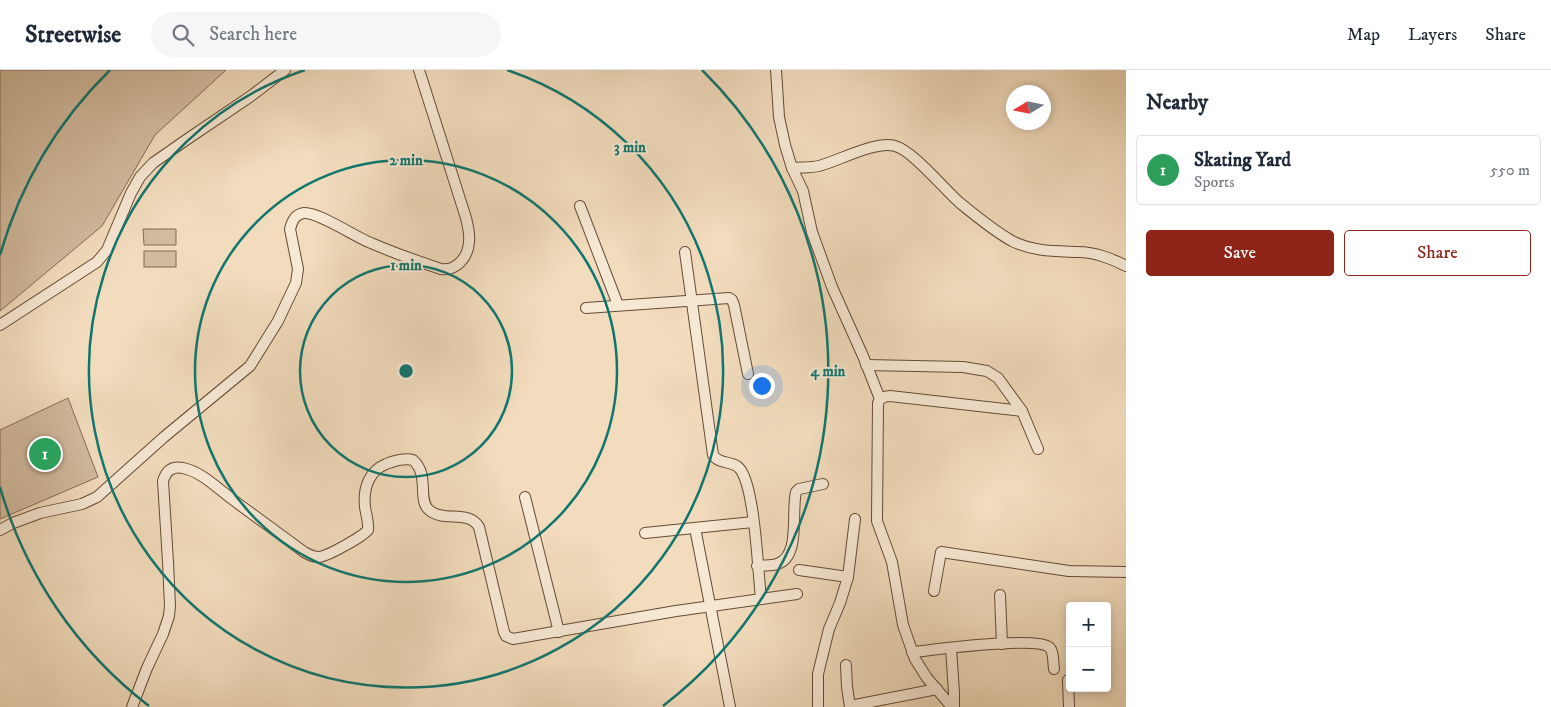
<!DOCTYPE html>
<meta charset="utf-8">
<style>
:root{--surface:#fff;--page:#f6f6f7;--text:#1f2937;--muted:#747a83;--line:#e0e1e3;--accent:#8f2418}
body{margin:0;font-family:"IM FELL DW Pica",serif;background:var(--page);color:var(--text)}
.controls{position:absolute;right:15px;bottom:15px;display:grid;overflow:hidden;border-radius:5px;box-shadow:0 2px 8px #0003}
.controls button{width:45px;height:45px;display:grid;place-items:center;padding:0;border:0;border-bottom:1px solid var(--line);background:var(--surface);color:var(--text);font:25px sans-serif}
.compass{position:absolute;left:1006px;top:15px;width:45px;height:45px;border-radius:50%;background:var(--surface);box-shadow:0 2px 8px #0003;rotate:260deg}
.you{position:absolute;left:761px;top:315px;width:18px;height:18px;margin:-12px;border:4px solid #fff;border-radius:50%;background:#1a73e8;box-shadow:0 0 0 8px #1a73e833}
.badge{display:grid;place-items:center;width:32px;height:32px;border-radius:50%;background:var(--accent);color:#fff;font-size:16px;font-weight:700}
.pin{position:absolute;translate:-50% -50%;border:2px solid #fff;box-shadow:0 1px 5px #0006}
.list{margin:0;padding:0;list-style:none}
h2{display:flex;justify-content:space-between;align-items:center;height:65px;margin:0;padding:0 20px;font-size:21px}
h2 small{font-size:16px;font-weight:400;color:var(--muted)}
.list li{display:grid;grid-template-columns:32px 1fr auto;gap:15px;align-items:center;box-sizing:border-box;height:70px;margin:0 10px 10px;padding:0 10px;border:1px solid var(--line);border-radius:5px}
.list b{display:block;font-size:19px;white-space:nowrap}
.list p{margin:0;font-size:16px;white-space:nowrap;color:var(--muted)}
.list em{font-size:16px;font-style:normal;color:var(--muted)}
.actions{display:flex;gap:10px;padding:15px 20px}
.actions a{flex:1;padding:11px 0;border:1px solid var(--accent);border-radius:5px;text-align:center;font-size:18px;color:var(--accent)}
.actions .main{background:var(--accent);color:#fff}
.icon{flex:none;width:28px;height:28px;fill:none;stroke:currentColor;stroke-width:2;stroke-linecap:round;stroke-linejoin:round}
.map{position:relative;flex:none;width:1126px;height:637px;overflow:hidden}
header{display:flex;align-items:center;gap:30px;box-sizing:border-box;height:70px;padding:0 25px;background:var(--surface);border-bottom:1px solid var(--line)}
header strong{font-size:24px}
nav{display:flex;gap:28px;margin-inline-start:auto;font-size:18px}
.search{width:350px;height:45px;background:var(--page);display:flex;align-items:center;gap:12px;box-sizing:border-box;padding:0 18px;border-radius:28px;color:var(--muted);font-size:19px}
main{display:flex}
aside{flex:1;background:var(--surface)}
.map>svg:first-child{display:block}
.green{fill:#d2bb9e;stroke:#846b52}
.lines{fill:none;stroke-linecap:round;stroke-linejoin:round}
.minor-casing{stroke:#644b34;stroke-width:12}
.minor{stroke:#f7e8d4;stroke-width:10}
.ring{fill:none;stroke:#0f766e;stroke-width:2.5}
.centre{fill:#0f766e;stroke:#f7e8d4;stroke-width:2.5}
.ring-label{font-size:15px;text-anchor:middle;font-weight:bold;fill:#0f766e;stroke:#f7e8d4;stroke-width:4;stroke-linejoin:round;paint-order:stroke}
</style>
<header>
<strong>Streetwise</strong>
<div class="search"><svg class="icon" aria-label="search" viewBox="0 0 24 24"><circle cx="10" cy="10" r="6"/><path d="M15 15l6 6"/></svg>Search here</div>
<nav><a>Map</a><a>Layers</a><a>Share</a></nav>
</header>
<main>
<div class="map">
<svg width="1126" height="637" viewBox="0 0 1126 637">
<rect width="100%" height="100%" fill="#f2dcbd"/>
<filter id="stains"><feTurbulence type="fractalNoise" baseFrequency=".004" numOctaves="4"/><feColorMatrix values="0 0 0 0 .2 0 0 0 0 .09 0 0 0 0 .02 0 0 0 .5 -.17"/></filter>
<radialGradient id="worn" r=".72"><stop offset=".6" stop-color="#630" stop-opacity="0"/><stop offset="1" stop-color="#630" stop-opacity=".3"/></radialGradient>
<g class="green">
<polygon points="0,0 226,0 155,65 102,156 0,241"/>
<polygon points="143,159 176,159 176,175 144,175"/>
<rect x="144" y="181" width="32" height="16"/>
<polygon points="68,328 98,407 0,449 0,360"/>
</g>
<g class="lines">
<g class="minor-casing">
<g id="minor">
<polyline points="776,0 779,47 785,75 792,98 803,121 812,162 832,217 863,286 880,329"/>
<path d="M792,98C801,97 810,98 819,96C838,91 877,70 895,76C912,80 945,120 960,133C976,146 994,161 1012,171C1034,182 1056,181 1079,182C1094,182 1113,189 1126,196"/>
<polyline points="580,136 618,235"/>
<path d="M685,182L713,385C719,395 733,390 740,399C755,418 758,502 761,529"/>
<polyline points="586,238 729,228 732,230 734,235 748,304"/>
<polyline points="0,255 97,192 107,180 131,123 140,107 153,93 186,70 251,26 285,0"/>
<polyline points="866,295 963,297 987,301 998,308 1022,341 1038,379"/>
<polyline points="525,427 559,562"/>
<polyline points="695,458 730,637"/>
<path d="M0,460L13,453L40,443L82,434L97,427L164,367L250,296L278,251L296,213L298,199L290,159C292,151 295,144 304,143C319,142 355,167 371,173C394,183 417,191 441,199C456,201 468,188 469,172C470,164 468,156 466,148L419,0"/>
<polyline points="645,463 753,452"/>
<path d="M757,496C764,495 771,496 777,494C801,487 791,441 796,422L799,419L823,414"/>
<polyline points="799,500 848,507"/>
<polyline points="934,521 941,482 1069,501 1126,502"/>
<polyline points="1000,525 1002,574"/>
<polyline points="951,578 954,623 954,637"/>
<path d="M912,582C934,580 1035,566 1049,577C1054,581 1053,593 1054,599"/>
<polyline points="846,595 847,617 850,637"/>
<polyline points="1068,610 1069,637"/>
<polyline points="850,636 937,619"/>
<path d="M132,637L147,598L163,564L169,546L170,536L168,492L163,411C166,401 172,396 183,398C202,402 217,418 232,429C256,447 280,464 304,482C309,485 313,487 319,487C328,486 362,467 368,460C369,452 366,445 365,437C363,418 369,401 386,394C394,391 405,388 413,390C430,405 417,430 429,440C444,453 468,439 479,457L504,562L506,566L513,569L676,541L797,524"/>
<polyline points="818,637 818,604 829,559 840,533 848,507 855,449"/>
<path d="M952,637L927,608L915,589L903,555L892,492L877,451L878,333C880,328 885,326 890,326L1022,341"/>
</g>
</g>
<use href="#minor" class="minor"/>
</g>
<g class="ring">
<circle cx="406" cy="301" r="106"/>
<circle cx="406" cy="301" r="211"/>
<path d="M507 0A317 317 0 1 1 305 0"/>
<path d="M149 636A422 422 0 0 1 0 417M0 185A422 422 0 0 1 110 0M702 0A422 422 0 0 1 663 636"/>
</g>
<circle cx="406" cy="301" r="8" class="centre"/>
<g class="ring-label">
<text x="630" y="82">3 min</text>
<text x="406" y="95">2 min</text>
<text x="406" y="200">1 min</text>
<text x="828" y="306">4 min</text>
</g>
<rect width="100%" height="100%" filter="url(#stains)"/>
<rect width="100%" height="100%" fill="url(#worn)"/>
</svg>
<div class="controls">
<button>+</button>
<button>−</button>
</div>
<svg class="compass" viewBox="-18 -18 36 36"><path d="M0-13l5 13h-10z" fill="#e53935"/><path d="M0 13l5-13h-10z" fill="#747a83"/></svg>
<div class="you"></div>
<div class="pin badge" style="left:45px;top:384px;background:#2e9e5b">1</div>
</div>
<aside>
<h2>Nearby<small></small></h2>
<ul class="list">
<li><span class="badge" style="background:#2e9e5b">1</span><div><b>Skating Yard</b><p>Sports</p></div><em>550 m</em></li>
</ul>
<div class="actions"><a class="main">Save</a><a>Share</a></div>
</aside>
</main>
